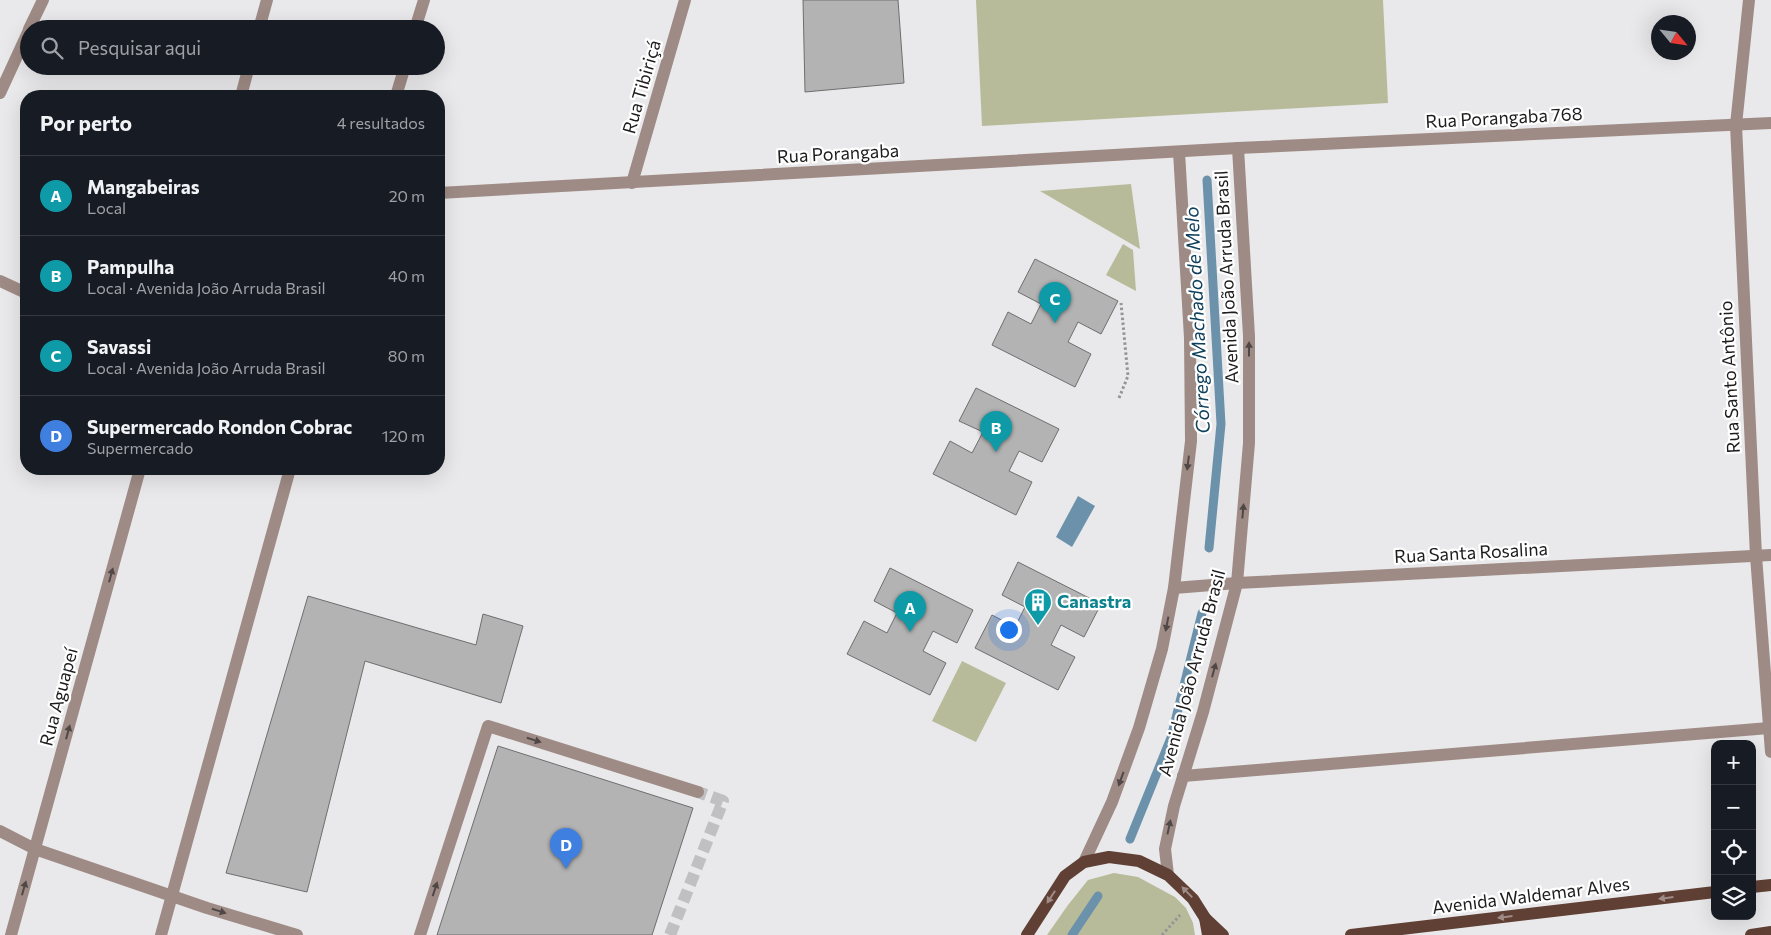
<!DOCTYPE html>
<html lang="pt">
<meta charset="utf-8">
<style>
:root{--surface:#171b24;--page:#20242c;--text:#f1f3f6;--muted:#9ea1a6;--line:#363941;--accent:#d93025}
body{margin:0;font-family:Commissioner,sans-serif;background:var(--page);color:var(--text)}
.controls{position:absolute;right:15px;bottom:15px;display:grid;overflow:hidden;border-radius:10px;box-shadow:0 5px 20px #0002}
.controls button{width:45px;height:45px;display:grid;place-items:center;padding:0;border:0;border-bottom:1px solid var(--line);background:var(--surface);color:var(--text);font:25px sans-serif}
.compass{position:absolute;left:1651px;top:15px;width:45px;height:45px;border-radius:50%;background:var(--surface);box-shadow:0 5px 20px #0002;rotate:119deg}
.you{position:absolute;left:1008px;top:629px;width:18px;height:18px;margin:-12px;border:4px solid #fff;border-radius:50%;background:#1a73e8;box-shadow:0 0 0 8px #1a73e833}
.badge{display:grid;place-items:center;width:32px;height:32px;border-radius:50%;background:var(--accent);color:#fff;font-size:16px;font-weight:700}
.pin{position:absolute;translate:-50% -41px;filter:drop-shadow(0 1px 2px #0008)}
.pin::after{content:'';position:absolute;top:26px;width:18px;height:15px;background:inherit;clip-path:polygon(0 0,100% 0,50% 100%)}
.list{margin:0;padding:0;list-style:none}
h2{display:flex;justify-content:space-between;align-items:center;height:65px;margin:0;padding:0 20px;font-size:21px}
h2 small{font-size:16px;font-weight:400;color:var(--muted)}
.list li{display:grid;grid-template-columns:32px 1fr auto;gap:15px;align-items:center;box-sizing:border-box;height:80px;padding:0 20px;border-top:1px solid var(--line)}
.list b{display:block;font-size:19px;white-space:nowrap}
.list p{margin:0;font-size:16px;white-space:nowrap;color:var(--muted)}
.list em{font-size:16px;font-style:normal;color:var(--muted)}
.icon{flex:none;width:28px;height:28px;fill:none;stroke:currentColor;stroke-width:2;stroke-linecap:round;stroke-linejoin:round}
.map{position:relative;flex:none;width:1771px;height:935px;overflow:hidden}
.search{position:absolute;background:var(--surface);box-shadow:0 5px 20px #0002;left:20px;top:20px;width:425px;height:55px;display:flex;align-items:center;gap:12px;box-sizing:border-box;padding:0 18px;border-radius:28px;color:var(--muted);font-size:19px}
.panel{position:absolute;background:var(--surface);box-shadow:0 5px 20px #0002;left:20px;top:90px;width:425px;height:385px;border-radius:20px}
.map>svg:first-child{display:block}
.green{fill:#b8bb9a}
.water{fill:#6c92ab}
.lines{fill:none;stroke-linecap:round;stroke-linejoin:round}
.stream{stroke:#6c92ab;stroke-width:9}
.building{fill:#b3b3b4;stroke:#6e6e6f}
.minor-tunnel{stroke:#c0c0c2;stroke-width:12;stroke-dasharray:12 6;stroke-linecap:butt}
.path{stroke:#949495;stroke-width:3;stroke-dasharray:2.5 2.5;stroke-linecap:butt}
.minor{stroke:#9f8b85;stroke-width:12}
.major{stroke:#604035;stroke-width:12}
.oneway{fill:#504846}
.oneway2{fill:#a08c86}
.labels{text-anchor:middle;stroke-width:4.5;stroke-linejoin:round;paint-order:stroke}
.street-label{font-size:18px;fill:#1c1c1c;stroke:#fff}
.culture-label{font-size:18px;font-weight:bold;fill:#0d838f;stroke:#fff;text-anchor:start}
.water-label{font-size:19px;font-style:italic;fill:#0f405b;stroke:#fff}
</style>
<div class="map">
<svg width="1771" height="935" viewBox="0 0 1771 935">
<rect width="100%" height="100%" fill="#e9e9eb"/>
<g class="green">
<polygon points="976,0 1383,0 1388,103 982,126"/>
<polygon points="1131,184 1140,249 1040,191"/>
<polygon points="1123,244 1133,250 1136,291 1106,275"/>
<polygon points="962,661 1006,683 976,742 932,721"/>
<polygon points="1114,873 1138,877 1175,897 1186,908 1193,923 1195,935 1047,935 1068,905 1088,880"/>
</g>
<polygon class="water" points="1078,496 1095,506 1072,547 1056,537"/>
<g class="lines">
<g class="stream">
<polyline points="1207,180 1221,424 1209,548"/>
<polyline points="1130,839 1171,738 1202,613"/>
<polyline points="1072,935 1098,896"/>
</g>
</g>
<g class="building">
<polygon points="803,0 898,0 904,83 805,92"/>
<polygon points="1035,259 1118,301 1101,334 1078,322 1068,342 1091,354 1075,387 992,345 1008,312 1031,324 1041,304 1018,292"/>
<polygon points="976,388 1059,429 1042,462 1019,451 1009,471 1032,482 1016,515 933,474 950,441 972,453 983,432 959,421"/>
<polygon points="1018,562 1101,604 1084,637 1061,625 1051,645 1075,657 1058,690 975,648 992,615 1015,627 1025,607 1002,595"/>
<polygon points="890,568 973,610 957,643 933,631 923,651 946,663 930,695 847,654 864,621 887,633 897,613 874,601"/>
<polygon points="308,596 476,645 483,614 523,626 501,703 365,661 307,892 226,873"/>
<polygon points="498,746 693,808 652,935 437,935"/>
</g>
<g class="lines">
<polyline class="minor-tunnel" points="670,935 723,801 698,792"/>
<g class="path">
<polyline points="1119,398 1128,376 1121,303"/>
<polyline points="1162,935 1180,915"/>
</g>
<g class="minor">
<polyline points="1749,0 1736,125 1756,556 1771,752"/>
<polyline points="29,29 43,0"/>
<polyline points="259,29 267,0"/>
<polyline points="415,29 424,0"/>
<polyline points="0,93 29,30"/>
<polyline points="241,96 249,66"/>
<polyline points="396,96 405,66"/>
<polyline points="632,183 685,0"/>
<polyline points="439,193 1238,148 1771,123"/>
<polyline points="0,281 26,293"/>
<polyline points="1174,588 1237,583 1771,555"/>
<polyline points="1183,776 1769,728"/>
<polyline points="0,831 35,849 207,908 297,935"/>
<polyline points="1084,862 1112,802 1139,728 1162,649 1174,588 1191,441 1190,338 1179,152"/>
<polyline points="1168,875 1165,849 1174,806 1203,712 1237,583 1249,443 1249,336 1238,148"/>
<polyline points="11,935 140,469"/>
<polyline points="161,935 290,469"/>
<polyline points="420,935 488,726 698,792"/>
</g>
<g class="major">
<polyline points="1752,887 1771,885"/>
<polyline points="1205,918 1223,935"/>
<polyline points="1027,935 1065,876 1084,862 1109,857 1139,861 1168,875 1193,899 1205,918 1208,935"/>
<polyline points="1351,935 1715,892"/>
<polyline points="1751,935 1771,932"/>
</g>
</g>
<defs><path id="oneway-solid" d="M-6-.8H1V-3.2L6.5 0L1 3.2V.8H-6Z" transform="scale(1.25)"/></defs>
<g class="oneway">
<use href="#oneway-solid" transform="translate(1249 349) rotate(-90)"/>
<use href="#oneway-solid" transform="translate(1188 463) rotate(97)"/>
<use href="#oneway-solid" transform="translate(1243 511) rotate(-85)"/>
<use href="#oneway-solid" transform="translate(111 575) rotate(-75)"/>
<use href="#oneway-solid" transform="translate(1167 624) rotate(101)"/>
<use href="#oneway-solid" transform="translate(1214 670) rotate(-75)"/>
<use href="#oneway-solid" transform="translate(68 732) rotate(-75)"/>
<use href="#oneway-solid" transform="translate(534 740) rotate(17)"/>
<use href="#oneway-solid" transform="translate(1121 779) rotate(110)"/>
<use href="#oneway-solid" transform="translate(1169 827) rotate(-78)"/>
<use href="#oneway-solid" transform="translate(24 888) rotate(-74)"/>
<use href="#oneway-solid" transform="translate(435 889) rotate(-72)"/>
<use href="#oneway-solid" transform="translate(219 911) rotate(17)"/>
</g>
<g class="oneway2">
<use href="#oneway-solid" transform="translate(1187 892) rotate(-134)"/>
<use href="#oneway-solid" transform="translate(1051 897) rotate(123)"/>
<use href="#oneway-solid" transform="translate(1666 898) rotate(173)"/>
<use href="#oneway-solid" transform="translate(1505 917) rotate(173)"/>
</g>
<defs>
<g id="building-pin" transform="scale(1.4375)"><path d="M0 17L-7.5 6A9.5 9.5 0 1 1 7.5 6Z" fill="#0f9aa8" stroke="#fff"/><path d="M-4-6H4V6H1V3H-1V6H-4ZM-2.5-4.3h1.7v1.8h-1.7ZM.8-4.3h1.7v1.8H.8ZM-2.5-1h1.7V.8h-1.7ZM.8-1h1.7V.8H.8Z" fill="#fff"/></g>
</defs>
<g fill-rule="evenodd">
<use href="#building-pin" x="1038" y="602"/>
</g>
<g class="labels">
<g class="street-label">
<text transform="translate(642 87) rotate(-74)" y="6">Rua Tibiriçá</text>
<text transform="translate(1504 118) rotate(-3)" y="6">Rua Porangaba 768</text>
<text transform="translate(838 154) rotate(-3)" y="6">Rua Porangaba</text>
<text transform="translate(1227 277) rotate(-93)" y="6">Avenida João Arruda Brasil</text>
<text transform="translate(1730 377) rotate(-93)" y="6">Rua Santo Antônio</text>
<text transform="translate(1471 553) rotate(-3)" y="6">Rua Santa Rosalina</text>
<text transform="translate(1192 673) rotate(-75)" y="6">Avenida João Arruda Brasil</text>
<text transform="translate(59 697) rotate(-75)" y="6">Rua Aguapeí</text>
<text transform="translate(1531 896) rotate(-7)" y="6">Avenida Waldemar Alves</text>
</g>
<g class="culture-label">
<text x="1057" y="608">Canastra</text>
</g>
<g class="water-label">
<text transform="translate(1197 320) rotate(-93)" y="7">Córrego Machado de Melo</text>
</g>
</g>
</svg>
<div class="controls">
<button>+</button>
<button>−</button>
<button><svg class="icon" aria-label="locate" viewBox="0 0 24 24"><circle cx="12" cy="12" r="6"/><path d="M12 2v4M12 18v4M2 12h4M18 12h4"/></svg></button>
<button><svg class="icon" aria-label="layers" viewBox="0 0 24 24"><path d="M12 4l9 5-9 5-9-5zM3 14l9 5 9-5"/></svg></button>
</div>
<svg class="compass" viewBox="-18 -18 36 36"><path d="M0-13l5 13h-10z" fill="#e53935"/><path d="M0 13l5-13h-10z" fill="#9ea1a6"/></svg>
<div class="you"></div>
<div class="pin badge" style="left:910px;top:632px;background:#0f9aa8">A</div>
<div class="pin badge" style="left:996px;top:452px;background:#0f9aa8">B</div>
<div class="pin badge" style="left:1055px;top:323px;background:#0f9aa8">C</div>
<div class="pin badge" style="left:566px;top:869px;background:#3f7fe0">D</div>
<div class="search"><svg class="icon" aria-label="search" viewBox="0 0 24 24"><circle cx="10" cy="10" r="6"/><path d="M15 15l6 6"/></svg>Pesquisar aqui</div>
<section class="panel">
<h2>Por perto<small>4 resultados</small></h2>
<ul class="list">
<li><span class="badge" style="background:#0f9aa8">A</span><div><b>Mangabeiras</b><p>Local</p></div><em>20 m</em></li>
<li><span class="badge" style="background:#0f9aa8">B</span><div><b>Pampulha</b><p>Local · Avenida João Arruda Brasil</p></div><em>40 m</em></li>
<li><span class="badge" style="background:#0f9aa8">C</span><div><b>Savassi</b><p>Local · Avenida João Arruda Brasil</p></div><em>80 m</em></li>
<li><span class="badge" style="background:#3f7fe0">D</span><div><b>Supermercado Rondon Cobrac</b><p>Supermercado</p></div><em>120 m</em></li>
</ul>
</section>
</div>
